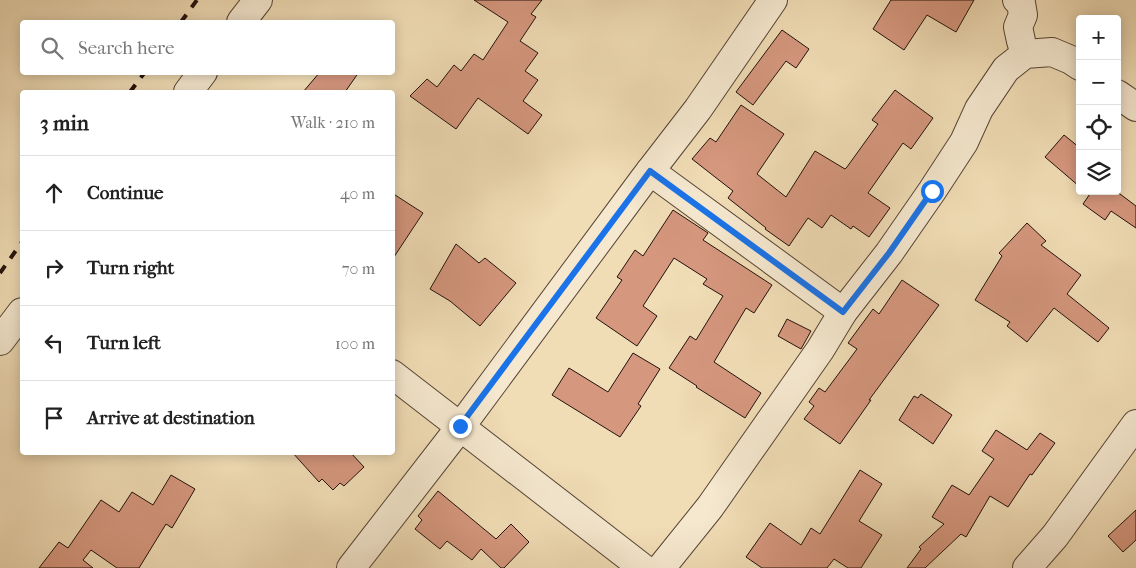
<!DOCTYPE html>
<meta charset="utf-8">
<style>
:root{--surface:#fff;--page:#f2f2f2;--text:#222;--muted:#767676;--line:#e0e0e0}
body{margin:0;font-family:"IM FELL French Canon",serif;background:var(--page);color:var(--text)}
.controls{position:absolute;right:15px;top:15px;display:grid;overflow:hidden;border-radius:5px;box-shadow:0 2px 12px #0003}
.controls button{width:45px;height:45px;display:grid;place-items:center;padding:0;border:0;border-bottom:1px solid var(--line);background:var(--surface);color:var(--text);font:25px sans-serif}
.stop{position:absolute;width:15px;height:15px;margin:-11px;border:4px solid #1a73e8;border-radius:50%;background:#fff}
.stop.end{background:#1a73e8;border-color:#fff;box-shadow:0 1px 5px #0008}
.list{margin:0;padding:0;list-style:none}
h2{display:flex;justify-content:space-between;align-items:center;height:65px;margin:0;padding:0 20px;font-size:21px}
h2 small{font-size:16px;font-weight:400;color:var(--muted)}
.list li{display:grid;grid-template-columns:32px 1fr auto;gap:15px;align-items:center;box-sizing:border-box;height:75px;padding:0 20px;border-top:1px solid var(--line)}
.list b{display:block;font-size:19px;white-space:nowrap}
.list em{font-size:16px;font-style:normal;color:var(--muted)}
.icon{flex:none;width:28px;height:28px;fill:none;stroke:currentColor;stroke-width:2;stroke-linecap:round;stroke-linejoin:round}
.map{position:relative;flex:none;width:1136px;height:568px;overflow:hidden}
.search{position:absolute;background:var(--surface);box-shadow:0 2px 12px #0003;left:20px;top:20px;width:375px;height:55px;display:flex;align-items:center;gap:12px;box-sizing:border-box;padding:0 18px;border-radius:5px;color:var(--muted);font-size:19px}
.panel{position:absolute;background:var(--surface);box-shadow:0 2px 12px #0003;left:20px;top:90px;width:375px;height:365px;border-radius:5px}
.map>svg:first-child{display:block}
.building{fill:#d5977e;stroke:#23110a}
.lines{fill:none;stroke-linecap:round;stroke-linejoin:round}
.minor-casing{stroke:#564435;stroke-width:30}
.minor{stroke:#f5e8cf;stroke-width:28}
.rail{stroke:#23110a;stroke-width:4;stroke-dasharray:9 9;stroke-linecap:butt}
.route{stroke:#1a73e8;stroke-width:6}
</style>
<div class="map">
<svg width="1136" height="568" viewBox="0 0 1136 568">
<rect width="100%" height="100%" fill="#f0dcb5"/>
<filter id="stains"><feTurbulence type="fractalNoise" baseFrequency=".004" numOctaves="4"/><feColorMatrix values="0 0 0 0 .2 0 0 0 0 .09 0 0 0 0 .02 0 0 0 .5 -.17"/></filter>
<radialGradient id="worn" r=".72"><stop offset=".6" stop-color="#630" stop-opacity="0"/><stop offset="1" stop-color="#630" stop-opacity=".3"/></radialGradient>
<g class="building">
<polygon points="474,0 542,0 531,14 536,17 520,41 538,53 525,71 538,80 523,101 542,115 528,134 478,98 456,129 410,96 427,79 437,87 454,65 461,71 474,54 483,60 508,22"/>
<polygon points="891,0 974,0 956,32 927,15 904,50 873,29"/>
<polygon points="782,30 809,49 796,68 786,61 753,105 736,92"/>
<polygon points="320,72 359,72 345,92 303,92"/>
<polygon points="895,90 933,118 911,149 903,143 868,193 890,208 869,237 853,226 851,229 831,215 822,228 808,218 789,246 765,229 766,228 728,198 733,191 692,159 710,138 716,142 741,105 784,134 757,174 786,197 815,151 845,169 847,167 878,124 872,120"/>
<polygon points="1064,135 1080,148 1080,187 1045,157"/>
<polygon points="1092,191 1116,191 1136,206 1136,228 1111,211 1105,220 1083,204"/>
<polygon points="392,193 423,213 392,260"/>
<polygon points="673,210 708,233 703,240 772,285 754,313 746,308 714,362 761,393 745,418 696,387 697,386 669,368 690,336 696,340 723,296 703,284 707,279 674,258 643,306 657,316 637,346 596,318 622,280 617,277 635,250 643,256"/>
<polygon points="1027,223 1046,241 1041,245 1081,275 1067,294 1109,328 1098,342 1054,308 1027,342 1007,326 1010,322 975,300 1002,256 999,253"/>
<polygon points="456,244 479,263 485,258 516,283 480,326 450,301 430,289"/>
<polygon points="902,280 939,305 869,400 871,400 840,444 804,419 814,406 809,402 819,388 825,392 857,349 848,343 873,309 879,314"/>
<polygon points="787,319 811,331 801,349 778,336"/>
<polygon points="633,353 660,369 638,404 641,406 620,437 552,395 569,368 608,392"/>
<polygon points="921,394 952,415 933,444 899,420 914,396 918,398"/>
<polygon points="996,430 1027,450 1040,433 1055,443 1032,475 1030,474 1008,507 990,496 966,537 961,534 925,568 907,568 921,549 919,547 944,524 932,517 952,485 969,495 994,459 982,451"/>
<polygon points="292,452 350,452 364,467 344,486 340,483 333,490 322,479 319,482"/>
<polygon points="860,470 882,484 859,521 882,535 861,568 848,568 834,559 827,568 762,568 746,557 770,523 801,545 811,528 820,534"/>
<polygon points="171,475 195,489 172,528 166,524 139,568 117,568 91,550 83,560 93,568 39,568 59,542 68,548 101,500 119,512 132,492 153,505"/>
<polygon points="438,491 496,539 511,524 529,542 504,568 501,568 481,549 472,560 447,541 440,549 415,529 422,520 418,516"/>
<polygon points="1136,510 1136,540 1123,552 1108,536"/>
</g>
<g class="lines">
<g class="minor-casing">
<g id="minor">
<polyline points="1017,0 1021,3 1023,15 1018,27 1021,41 1025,54"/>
<polyline points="241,22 258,0"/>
<polyline points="188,92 203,72"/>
<polyline points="1117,94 1136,107"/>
<polyline points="650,171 843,312"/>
<polyline points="0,341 22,312"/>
<polyline points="392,374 643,568"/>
<polyline points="351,568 461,426 644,179 698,109 773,0"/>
<polyline points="661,568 710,507 820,350 843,312 889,253 932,191 964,142 979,109 1006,69 1025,54 1052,52 1071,60 1080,66"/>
<polyline points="1027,568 1055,536 1136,424"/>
</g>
</g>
<use href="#minor" class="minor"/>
<g class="rail">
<polyline points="181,22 197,0"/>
<polyline points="130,92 145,72"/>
<polyline points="0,273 22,242"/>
</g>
</g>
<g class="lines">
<polyline class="route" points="460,426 650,171 843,312 889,253 932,191"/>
</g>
<rect width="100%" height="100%" filter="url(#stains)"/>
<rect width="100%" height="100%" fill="url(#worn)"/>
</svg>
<div class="controls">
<button>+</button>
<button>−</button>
<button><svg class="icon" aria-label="locate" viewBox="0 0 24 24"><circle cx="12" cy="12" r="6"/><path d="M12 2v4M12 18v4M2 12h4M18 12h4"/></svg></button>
<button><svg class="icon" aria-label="layers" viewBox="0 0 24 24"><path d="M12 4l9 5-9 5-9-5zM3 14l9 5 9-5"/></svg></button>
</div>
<div class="stop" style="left:932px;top:191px"></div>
<div class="stop end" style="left:460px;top:426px"></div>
<div class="search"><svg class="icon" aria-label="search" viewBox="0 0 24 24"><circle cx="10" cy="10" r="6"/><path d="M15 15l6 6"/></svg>Search here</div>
<section class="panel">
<h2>3 min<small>Walk · 210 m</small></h2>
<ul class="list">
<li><svg class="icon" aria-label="ahead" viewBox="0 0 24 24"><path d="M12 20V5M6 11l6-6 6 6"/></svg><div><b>Continue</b></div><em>40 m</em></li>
<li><svg class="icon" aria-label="right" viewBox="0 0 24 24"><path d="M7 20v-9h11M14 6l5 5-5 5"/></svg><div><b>Turn right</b></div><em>70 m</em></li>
<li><svg class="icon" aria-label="left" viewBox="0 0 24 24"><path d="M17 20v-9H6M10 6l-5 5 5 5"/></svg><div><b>Turn left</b></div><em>100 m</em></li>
<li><svg class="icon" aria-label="arrive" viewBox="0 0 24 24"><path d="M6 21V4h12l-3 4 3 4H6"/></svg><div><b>Arrive at destination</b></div></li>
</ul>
</section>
</div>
